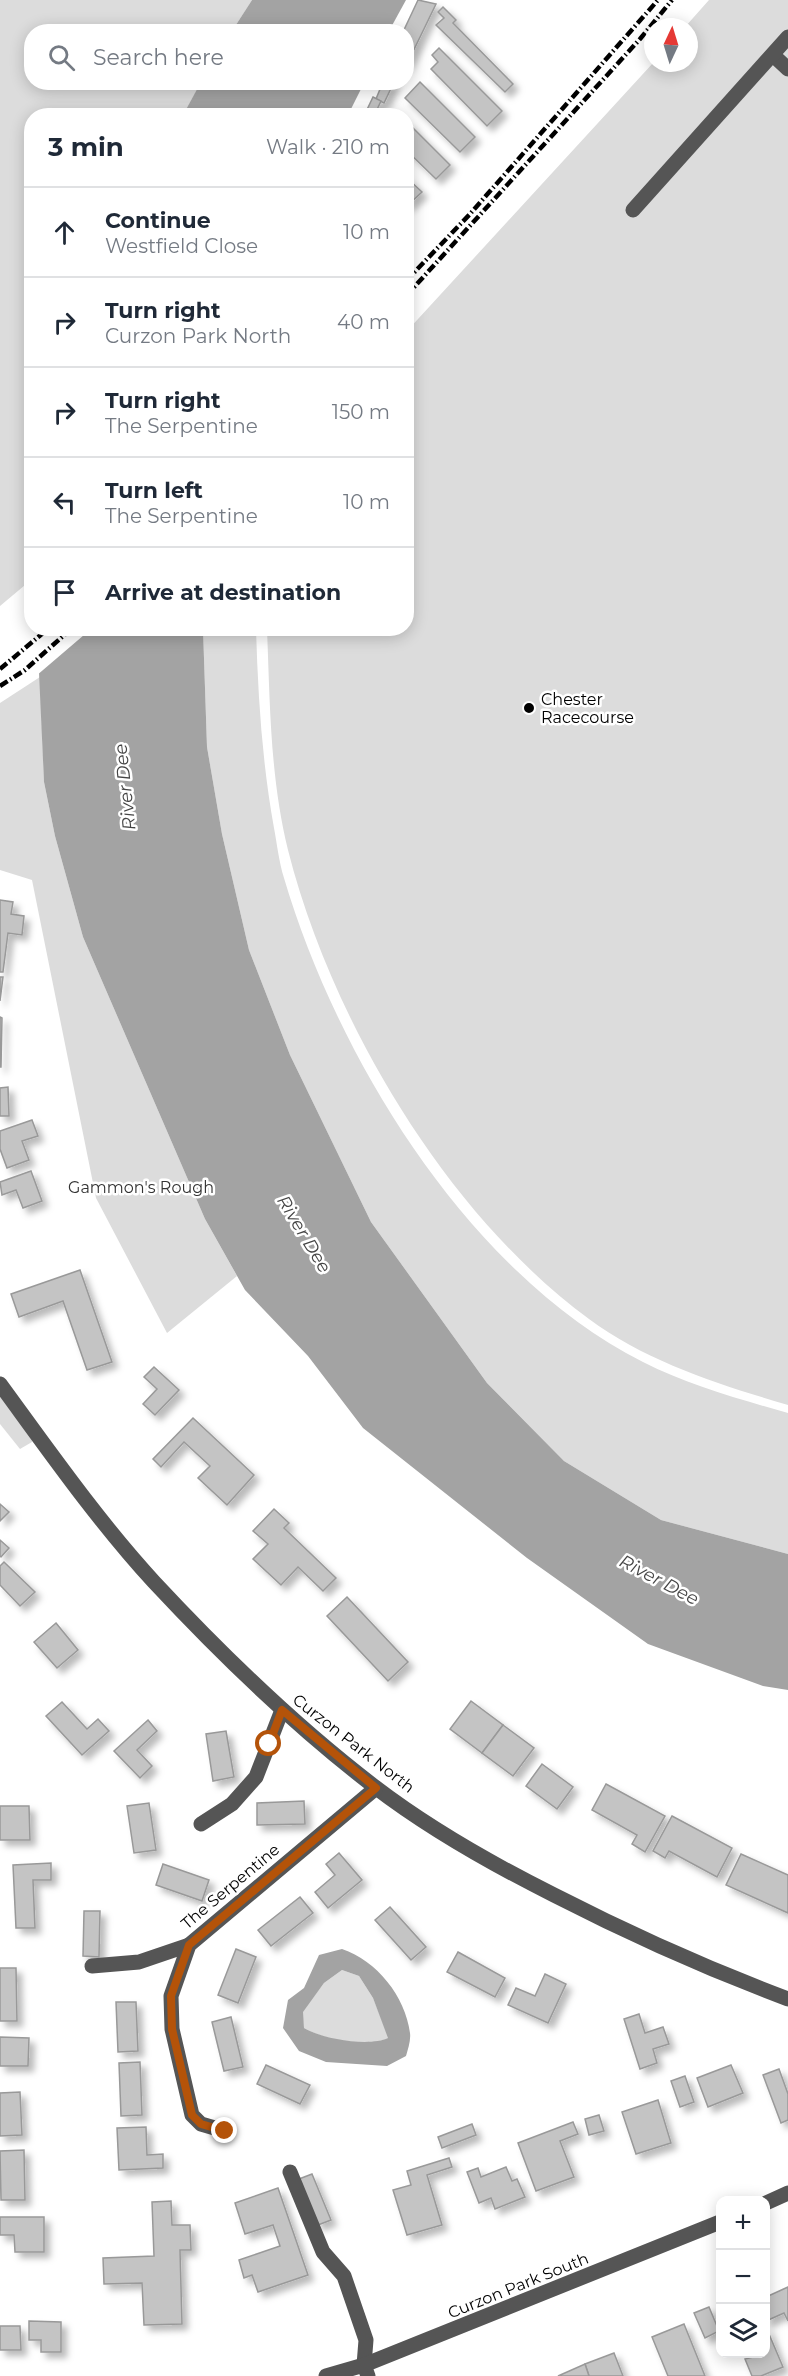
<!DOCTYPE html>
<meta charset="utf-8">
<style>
:root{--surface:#fff;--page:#f6f6f7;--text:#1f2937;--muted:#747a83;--line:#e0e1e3}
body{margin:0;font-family:Montserrat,sans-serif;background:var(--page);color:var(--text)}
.controls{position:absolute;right:18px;bottom:18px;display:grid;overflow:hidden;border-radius:12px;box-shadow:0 3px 15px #0003}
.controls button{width:54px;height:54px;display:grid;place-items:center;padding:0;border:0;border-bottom:2px solid var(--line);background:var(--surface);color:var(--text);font:30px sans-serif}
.compass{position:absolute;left:644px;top:18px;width:54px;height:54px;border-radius:50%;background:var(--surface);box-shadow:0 3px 15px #0003;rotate:4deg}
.stop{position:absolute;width:18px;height:18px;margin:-14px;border:4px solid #b45309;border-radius:50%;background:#fff}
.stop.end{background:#b45309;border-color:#fff;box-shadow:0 2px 6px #0008}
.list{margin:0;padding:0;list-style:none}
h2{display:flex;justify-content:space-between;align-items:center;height:78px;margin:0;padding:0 24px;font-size:26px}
h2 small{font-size:20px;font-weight:400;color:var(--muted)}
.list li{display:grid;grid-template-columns:39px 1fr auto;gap:18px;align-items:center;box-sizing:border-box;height:90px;padding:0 24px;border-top:2px solid var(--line)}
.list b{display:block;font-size:22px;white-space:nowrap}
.list p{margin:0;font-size:20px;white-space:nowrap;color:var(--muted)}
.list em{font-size:20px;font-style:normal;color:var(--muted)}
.icon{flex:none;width:33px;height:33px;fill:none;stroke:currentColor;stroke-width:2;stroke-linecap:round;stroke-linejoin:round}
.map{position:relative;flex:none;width:788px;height:2376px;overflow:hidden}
.search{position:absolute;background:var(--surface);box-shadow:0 3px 15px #0003;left:24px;top:24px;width:390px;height:66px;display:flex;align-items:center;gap:15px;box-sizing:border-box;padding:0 21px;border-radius:24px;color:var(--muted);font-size:22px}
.panel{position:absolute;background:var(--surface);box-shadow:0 3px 15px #0003;left:24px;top:108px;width:390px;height:528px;border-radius:24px}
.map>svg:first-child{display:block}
.green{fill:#dcdcdc}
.water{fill:#a3a3a3;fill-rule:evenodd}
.pier{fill:#fff}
.building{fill:#c4c4c4;stroke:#999;stroke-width:1.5;filter:url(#shadow)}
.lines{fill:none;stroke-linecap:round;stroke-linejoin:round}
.minor{stroke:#555;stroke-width:15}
.rail{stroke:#000;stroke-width:4.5;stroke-dasharray:9 3 1.5 3;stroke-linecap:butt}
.route{stroke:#b45309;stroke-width:8}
.poi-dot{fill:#000;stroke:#fff;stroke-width:2}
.labels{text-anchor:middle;stroke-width:5;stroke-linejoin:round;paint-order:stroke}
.poi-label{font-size:16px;fill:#000;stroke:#fff;text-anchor:start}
.park-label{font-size:16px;fill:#333;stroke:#fff}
.street-label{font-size:16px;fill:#000;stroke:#fff}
.water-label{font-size:18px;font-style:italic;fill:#444;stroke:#fff}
</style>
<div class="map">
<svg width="788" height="2376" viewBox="0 0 788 2376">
<defs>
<filter id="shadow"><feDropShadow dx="5.5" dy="5.5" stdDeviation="3" flood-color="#0004"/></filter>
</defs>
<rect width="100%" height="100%" fill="#fff"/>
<g class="green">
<polygon points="0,0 252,0 232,31 32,32 32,82 201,83 183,115 32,116 31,580 0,606"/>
<path d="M709,0H788V1405C720,1385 647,1362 589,1319C446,1214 331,1020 288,850C270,777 270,703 267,629L406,628L407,331L653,63H689V27H685Z"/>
<path d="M203,629H256C258,695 262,762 274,828C277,844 279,862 284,878C338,1060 469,1274 643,1362C688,1385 739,1399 788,1413V1554L661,1520L564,1461L487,1383L371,1222L290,1055L249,950L222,834L207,747Z"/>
<polygon points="40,677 44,782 55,836 83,937 205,1219 237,1276 167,1333 96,1198 32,880 0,870 0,703"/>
<polygon points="0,1392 33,1437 32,1442 20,1449 0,1424"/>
<path d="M342,1970L359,1976L373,1998L389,2038C367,2048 324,2040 304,2028L302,2012L324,1983Z"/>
</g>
<g class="water">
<polygon points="252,0 406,0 389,31 232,31"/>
<polygon points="201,82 364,82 364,83 348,115 183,115"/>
<polygon points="37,629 203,629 207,747 222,834 249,950 290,1055 371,1222 487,1383 564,1461 661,1520 788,1554 788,1690 763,1686 648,1644 527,1558 363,1428 308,1356 245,1290 205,1219 83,937 55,836 44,782"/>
<path d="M342,1949C377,1961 405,1996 410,2033C411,2040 408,2049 406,2056L387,2066L326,2062L299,2051L283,2028L288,2000L304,1988L319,1955ZM342,1970L359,1976L373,1998L388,2038C369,2047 322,2039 304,2028L303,2012L324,1983Z"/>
</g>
<polygon class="pier" points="38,629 38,628 91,629 36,676 35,632"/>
<g class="building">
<polygon points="418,0 436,4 406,66 406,32 403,32"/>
<polygon points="443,7 456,20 453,23 513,84 505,92 436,25 444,18 438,12"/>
<polygon points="439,48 502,111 487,126 431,69 438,62 432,55"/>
<polygon points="383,82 394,82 384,103 376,99"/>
<polygon points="420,82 475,137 460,152 405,98"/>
<polygon points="373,97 381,101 374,116 364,116"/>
<polygon points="406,121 450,165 436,179 406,150"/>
<polygon points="406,177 422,192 407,206 406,205"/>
<polygon points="0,900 13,902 11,914 24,916 22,935 8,933 3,972 0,972"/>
<polygon points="0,977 3,977 0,1001"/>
<polygon points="0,1017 2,1018 1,1067 0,1067"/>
<polygon points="8,1087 9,1116 0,1116 0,1088"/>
<polygon points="32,1120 38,1136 22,1141 29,1160 7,1168 0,1149 0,1131"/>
<polygon points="31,1171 42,1201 23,1208 16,1190 2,1195 0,1182"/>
<polygon points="80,1270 112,1362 87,1370 63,1301 19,1317 11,1294"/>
<polygon points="154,1367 179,1390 155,1415 143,1404 157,1389 144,1377"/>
<polygon points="193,1418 254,1475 227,1505 198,1478 210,1466 184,1442 161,1467 153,1459"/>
<polygon points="0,1504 9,1512 0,1521"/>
<polygon points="274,1509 289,1523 284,1528 336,1578 323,1591 298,1567 281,1585 253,1559 268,1544 253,1531"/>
<polygon points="0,1540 9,1548 1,1557 0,1556"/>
<polygon points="4,1562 35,1592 20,1606 0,1585 0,1566"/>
<polygon points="347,1597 408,1662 388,1681 327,1616"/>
<polygon points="56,1623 78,1650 57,1668 34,1642"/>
<polygon points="471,1701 503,1725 482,1753 450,1729"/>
<polygon points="62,1702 87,1729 98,1719 109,1731 82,1755 46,1716"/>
<polygon points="148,1720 157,1731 137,1750 152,1766 140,1778 114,1751"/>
<polygon points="503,1725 534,1748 513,1776 482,1753"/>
<polygon points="226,1731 234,1777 213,1781 206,1734"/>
<polygon points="542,1764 573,1787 557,1809 526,1786"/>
<polygon points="606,1784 665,1816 645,1852 632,1844 637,1835 592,1810"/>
<polygon points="304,1801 305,1824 257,1825 257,1803"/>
<polygon points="149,1803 156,1850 134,1853 127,1806"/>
<polygon points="0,1806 29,1806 30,1840 0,1840"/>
<polygon points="672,1816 732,1848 717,1877 669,1851 665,1858 653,1851"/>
<polygon points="339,1853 362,1880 328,1908 315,1892 335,1875 326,1864"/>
<polygon points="741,1854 788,1875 788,1913 726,1885"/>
<polygon points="51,1863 51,1880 33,1880 35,1928 16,1928 13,1865"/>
<polygon points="163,1864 209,1880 202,1901 156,1885"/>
<polygon points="300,1897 313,1913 271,1946 258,1930"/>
<polygon points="390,1907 426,1947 411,1960 375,1920"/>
<polygon points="84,1911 100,1911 99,1957 83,1956"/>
<polygon points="236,1949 256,1957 238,2003 218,1995"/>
<polygon points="458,1952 505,1978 495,1997 447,1972"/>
<polygon points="0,1968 16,1968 17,2021 0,2021"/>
<polygon points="545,1974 566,1984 548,2023 508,2005 516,1988 535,1996"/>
<polygon points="116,2002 136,2002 138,2051 118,2052"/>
<polygon points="639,2014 645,2033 663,2027 669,2044 653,2049 657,2063 640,2069 624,2019"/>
<polygon points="231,2017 243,2067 224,2071 212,2022"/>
<polygon points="0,2037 29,2038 28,2066 0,2066"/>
<polygon points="140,2062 142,2115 121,2116 119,2063"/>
<polygon points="266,2065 310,2085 300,2104 257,2084"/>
<polygon points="731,2065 743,2093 708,2107 697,2078"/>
<polygon points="779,2069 788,2094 788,2120 781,2123 763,2075"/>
<polygon points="685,2076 694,2102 680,2107 671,2081"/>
<polygon points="20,2092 22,2135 0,2136 0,2093"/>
<polygon points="658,2100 671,2143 636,2154 622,2112"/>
<polygon points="599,2115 604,2131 589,2135 585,2119"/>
<polygon points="573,2122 578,2134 560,2141 574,2177 536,2191 518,2143"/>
<polygon points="472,2124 476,2135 442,2148 438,2137"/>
<polygon points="146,2127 147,2155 163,2154 163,2168 119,2170 117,2128"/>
<polygon points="24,2150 25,2200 1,2200 0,2151"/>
<polygon points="449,2158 452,2167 427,2175 442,2225 407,2235 393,2190 411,2185 407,2171"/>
<polygon points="506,2167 512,2181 517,2179 525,2197 495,2209 491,2198 479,2203 467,2172 478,2168 481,2177"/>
<polygon points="312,2174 331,2220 318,2225 299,2179"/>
<polygon points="278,2188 308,2275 258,2292 252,2275 244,2278 239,2260 280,2246 273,2225 245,2234 235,2203"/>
<polygon points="171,2201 172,2225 190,2225 191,2250 180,2250 182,2324 144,2325 142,2283 104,2284 103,2258 154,2256 152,2202"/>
<polygon points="0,2217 44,2217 44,2252 15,2252 14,2235 0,2235"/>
<polygon points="788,2287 788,2321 784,2313 766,2321 766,2297"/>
<polygon points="709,2307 719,2331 705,2338 694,2313"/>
<polygon points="29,2321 61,2322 61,2352 41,2352 41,2340 29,2340"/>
<polygon points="684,2324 705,2376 668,2376 652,2337"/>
<polygon points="0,2326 20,2326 21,2350 0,2350"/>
<polygon points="766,2327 783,2367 761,2376 752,2376 745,2359 766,2354"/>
<polygon points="614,2353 623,2376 589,2376 585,2364"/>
<polygon points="585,2364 589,2376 558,2376"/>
</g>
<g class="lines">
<g class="minor">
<polyline points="773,55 788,69"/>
<polyline points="633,210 788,37"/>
<path d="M0,1384C49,1451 98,1521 154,1582C222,1655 295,1726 375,1787C430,1829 492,1864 554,1895C630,1934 708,1969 788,1999"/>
<polyline points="201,1824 232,1804 256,1777 282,1710"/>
<polyline points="92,1966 139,1962 189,1945"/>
<polyline points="225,2131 201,2124 192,2115 172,2029 171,1996 189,1945 376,1788"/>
<polyline points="290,2172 323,2252 344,2276 366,2340 364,2365 368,2376"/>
<polyline points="766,2203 788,2193"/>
<polyline points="326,2376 364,2365 720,2222"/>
</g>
<g class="rail">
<polyline points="406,281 470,214 658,0"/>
<polyline points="406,296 640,39 672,0"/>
<polyline points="0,669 49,628"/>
<polyline points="0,686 25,670 72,628"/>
</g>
</g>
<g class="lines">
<polyline class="route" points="225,2131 201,2124 192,2115 172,2029 171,1996 189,1945 376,1788 282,1710 269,1744"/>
</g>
<circle class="poi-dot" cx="529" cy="708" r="6"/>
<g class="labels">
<g class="poi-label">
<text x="541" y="705">Chester<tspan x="541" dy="18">Racecourse</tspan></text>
</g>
<g class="park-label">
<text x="141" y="1193">Gammon's Rough</text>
</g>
<g class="street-label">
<text transform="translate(354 1743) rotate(38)" y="6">Curzon Park North</text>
<text transform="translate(230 1886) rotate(-40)" y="6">The Serpentine</text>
<text transform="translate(518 2285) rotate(-22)" y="6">Curzon Park South</text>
</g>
<g class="water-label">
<text transform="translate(125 787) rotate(-96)" y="6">River Dee</text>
<text transform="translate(304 1234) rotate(59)" y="6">River Dee</text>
<text transform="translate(659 1580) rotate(28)" y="6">River Dee</text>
</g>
</g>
</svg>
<div class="controls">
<button>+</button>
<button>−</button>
<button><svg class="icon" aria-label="layers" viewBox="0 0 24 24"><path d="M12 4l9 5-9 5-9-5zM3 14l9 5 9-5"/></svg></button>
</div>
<svg class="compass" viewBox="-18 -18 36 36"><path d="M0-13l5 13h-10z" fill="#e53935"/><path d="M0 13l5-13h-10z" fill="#747a83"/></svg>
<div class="stop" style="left:269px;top:1744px"></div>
<div class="stop end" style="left:225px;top:2131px"></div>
<div class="search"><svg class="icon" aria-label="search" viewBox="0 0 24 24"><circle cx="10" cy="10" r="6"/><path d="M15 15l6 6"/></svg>Search here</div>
<section class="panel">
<h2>3 min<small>Walk · 210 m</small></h2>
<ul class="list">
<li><svg class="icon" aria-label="ahead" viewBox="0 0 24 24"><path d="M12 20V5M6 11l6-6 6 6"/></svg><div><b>Continue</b><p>Westfield Close</p></div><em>10 m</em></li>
<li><svg class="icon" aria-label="right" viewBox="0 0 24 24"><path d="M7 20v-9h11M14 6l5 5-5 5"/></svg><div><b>Turn right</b><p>Curzon Park North</p></div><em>40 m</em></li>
<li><svg class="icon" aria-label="right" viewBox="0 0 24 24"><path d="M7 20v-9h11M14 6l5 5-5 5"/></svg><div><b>Turn right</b><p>The Serpentine</p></div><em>150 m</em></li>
<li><svg class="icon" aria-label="left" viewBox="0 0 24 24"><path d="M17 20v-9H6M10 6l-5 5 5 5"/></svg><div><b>Turn left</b><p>The Serpentine</p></div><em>10 m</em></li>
<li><svg class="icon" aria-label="arrive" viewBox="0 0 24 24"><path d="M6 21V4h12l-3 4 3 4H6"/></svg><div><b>Arrive at destination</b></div></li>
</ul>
</section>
</div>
